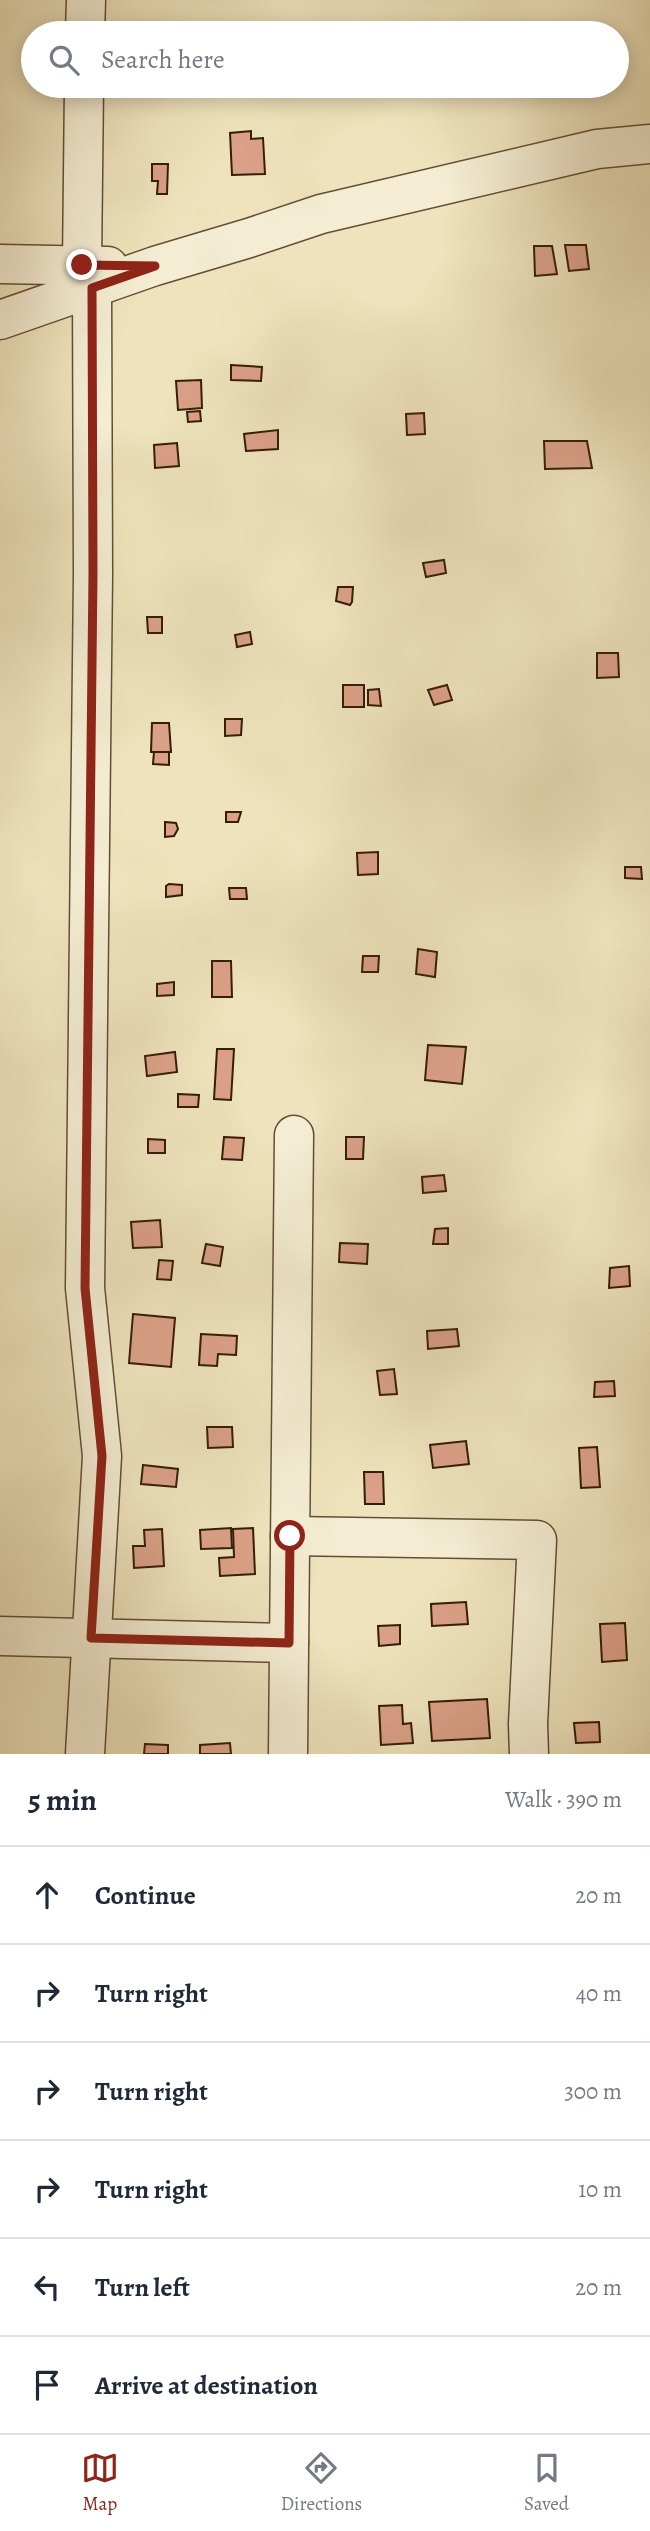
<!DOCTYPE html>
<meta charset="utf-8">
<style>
:root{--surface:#fff;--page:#f2f2f3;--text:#1f2937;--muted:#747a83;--line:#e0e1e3;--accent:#8f2418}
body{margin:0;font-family:Alegreya,serif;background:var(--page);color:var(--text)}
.stop{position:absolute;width:21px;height:21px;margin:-16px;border:5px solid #8f2418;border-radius:50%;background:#fff}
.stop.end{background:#8f2418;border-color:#fff;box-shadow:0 2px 7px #0008}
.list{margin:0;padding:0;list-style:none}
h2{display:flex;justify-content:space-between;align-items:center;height:91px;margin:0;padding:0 28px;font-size:30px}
h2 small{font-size:23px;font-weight:400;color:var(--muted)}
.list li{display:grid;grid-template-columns:46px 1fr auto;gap:21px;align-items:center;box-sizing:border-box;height:98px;padding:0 28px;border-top:2px solid var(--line)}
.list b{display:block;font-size:26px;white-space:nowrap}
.list em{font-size:23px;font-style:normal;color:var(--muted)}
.icon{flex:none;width:38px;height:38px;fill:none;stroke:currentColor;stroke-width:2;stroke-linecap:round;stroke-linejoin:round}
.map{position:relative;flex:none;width:650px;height:1754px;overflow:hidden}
.search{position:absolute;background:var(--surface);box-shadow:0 4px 18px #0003;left:21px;right:21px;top:21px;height:77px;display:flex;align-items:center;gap:18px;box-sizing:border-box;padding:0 24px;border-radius:38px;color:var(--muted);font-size:26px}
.sheet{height:679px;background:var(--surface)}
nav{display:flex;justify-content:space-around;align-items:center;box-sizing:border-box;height:98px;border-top:2px solid var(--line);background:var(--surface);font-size:19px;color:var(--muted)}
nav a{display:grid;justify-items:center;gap:4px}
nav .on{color:var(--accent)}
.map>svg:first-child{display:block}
.building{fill:#dba188;stroke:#351d07;stroke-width:2}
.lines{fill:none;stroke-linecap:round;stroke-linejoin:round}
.minor-casing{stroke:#634e34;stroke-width:41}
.minor{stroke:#f4edd3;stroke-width:38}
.route{stroke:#8f2418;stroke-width:9}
</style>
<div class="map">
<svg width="650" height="1754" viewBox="0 0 650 1754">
<rect width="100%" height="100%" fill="#eee3bc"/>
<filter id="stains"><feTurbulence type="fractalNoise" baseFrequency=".00286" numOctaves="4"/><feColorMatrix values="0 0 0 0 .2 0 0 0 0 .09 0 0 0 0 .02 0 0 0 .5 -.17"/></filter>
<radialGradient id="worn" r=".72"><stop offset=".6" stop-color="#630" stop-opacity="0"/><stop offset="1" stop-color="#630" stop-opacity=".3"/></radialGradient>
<g class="building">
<polygon points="251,131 251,139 263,138 265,174 232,175 230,133"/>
<polygon points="152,164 168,164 167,194 157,194 158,181 152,181"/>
<polygon points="565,245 586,245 589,269 569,271"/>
<polygon points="534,246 552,246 557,274 535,276"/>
<polygon points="231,365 262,367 261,381 231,380"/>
<polygon points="201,380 202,408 178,410 176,381"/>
<polygon points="200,411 201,421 188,422 187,412"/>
<polygon points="424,413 425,434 407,435 406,414"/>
<polygon points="278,430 278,449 246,451 244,434"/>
<polygon points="544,441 587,441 592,468 545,469"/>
<polygon points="177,443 179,466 155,468 154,445"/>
<polygon points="444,560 446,573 426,577 423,563"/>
<polygon points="338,587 353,587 352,602 350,605 336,601"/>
<polygon points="147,617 162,617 162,633 148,633"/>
<polygon points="250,632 252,644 237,647 235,635"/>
<polygon points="597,653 618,653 619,677 597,678"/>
<rect x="343" y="685" width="21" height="22"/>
<polygon points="447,685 452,700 434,705 428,690"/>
<polygon points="379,689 381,706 368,705 368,690"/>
<polygon points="225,719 242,719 241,735 225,736"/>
<polygon points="152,723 169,723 171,752 151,752"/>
<polygon points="154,752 169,752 169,765 153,764"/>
<polygon points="226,812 241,812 238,822 226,822"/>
<polygon points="165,822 176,823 178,829 174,836 165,837"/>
<polygon points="378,852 378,874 358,875 357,853"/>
<polygon points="625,867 641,867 642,879 625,878"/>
<polygon points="169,884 182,885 182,895 166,897 166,886"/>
<polygon points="229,888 246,888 247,899 230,899"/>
<polygon points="418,949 437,952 435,977 416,974"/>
<polygon points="363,956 379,956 378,972 362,972"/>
<polygon points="212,961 231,961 232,997 212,997"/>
<polygon points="174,982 174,995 157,996 157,984"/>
<polygon points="428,1045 466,1047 462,1084 425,1080"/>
<polygon points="217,1049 234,1049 231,1100 214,1099"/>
<polygon points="175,1052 177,1072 147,1076 145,1056"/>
<polygon points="178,1094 199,1095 198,1107 178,1107"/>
<polygon points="224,1137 244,1138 242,1160 222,1159"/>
<polygon points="346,1137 364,1137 363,1159 346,1159"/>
<polygon points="148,1139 165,1140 165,1153 148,1153"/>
<polygon points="444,1175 446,1191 423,1193 422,1177"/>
<polygon points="160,1220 162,1247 133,1248 131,1222"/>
<polygon points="448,1228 448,1244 433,1244 435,1229"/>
<polygon points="340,1243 368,1244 367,1264 339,1262"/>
<polygon points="206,1244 223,1247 220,1266 202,1263"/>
<polygon points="159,1260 173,1261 171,1280 157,1279"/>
<polygon points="629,1266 630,1286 609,1288 610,1268"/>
<polygon points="133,1314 175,1318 171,1367 129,1363"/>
<polygon points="457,1329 459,1346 428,1349 427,1331"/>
<polygon points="201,1334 237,1336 236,1355 218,1354 217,1366 199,1365"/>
<polygon points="394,1369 397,1394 380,1395 377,1371"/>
<polygon points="614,1381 615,1396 594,1397 595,1382"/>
<polygon points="207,1427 232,1427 233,1447 208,1448"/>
<polygon points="466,1441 469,1464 433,1468 430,1445"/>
<polygon points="597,1447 600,1487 581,1488 579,1448"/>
<polygon points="143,1465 178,1469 176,1487 141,1484"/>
<polygon points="364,1472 383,1472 384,1504 365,1504"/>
<polygon points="231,1528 232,1548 201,1549 200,1530"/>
<polygon points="253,1528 255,1574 220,1576 219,1558 234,1557 233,1529"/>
<polygon points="162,1529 164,1566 134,1568 133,1546 145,1546 144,1530"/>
<polygon points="466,1602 468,1624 432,1626 431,1604"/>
<polygon points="625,1623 627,1660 602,1662 600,1624"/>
<polygon points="400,1625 400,1644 379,1646 378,1626"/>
<polygon points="487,1699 490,1738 432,1741 429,1702"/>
<polygon points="402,1705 403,1724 411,1723 413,1743 381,1745 379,1706"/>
<polygon points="599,1722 600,1742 576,1743 574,1723"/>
<polygon points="230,1743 231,1754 200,1754 200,1745"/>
<polygon points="145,1744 168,1745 168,1754 144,1754"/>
</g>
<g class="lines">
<g class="minor-casing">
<g id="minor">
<polyline points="85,33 86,0"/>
<polyline points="0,264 108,266"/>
<polyline points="82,265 84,86"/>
<polyline points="0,320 155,266 249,238 321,214 597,149 650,144"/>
<polyline points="290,1536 537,1540 528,1724 529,1754"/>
<polyline points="0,1636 289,1643"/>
<polyline points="85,1754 102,1456 85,1288 93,574 92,288"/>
<polyline points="288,1754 294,1135"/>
</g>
</g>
<use href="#minor" class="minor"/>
</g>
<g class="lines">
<polyline class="route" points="82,265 155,266 92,288 93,574 85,1288 102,1456 91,1638 289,1643 290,1536"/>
</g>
<rect width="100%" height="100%" filter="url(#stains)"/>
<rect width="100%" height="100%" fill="url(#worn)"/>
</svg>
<div class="stop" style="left:290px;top:1536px"></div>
<div class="stop end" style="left:82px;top:265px"></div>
<div class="search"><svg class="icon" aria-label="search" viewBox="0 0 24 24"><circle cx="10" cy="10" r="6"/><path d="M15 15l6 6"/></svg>Search here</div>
</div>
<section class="sheet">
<h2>5 min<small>Walk · 390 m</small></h2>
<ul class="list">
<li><svg class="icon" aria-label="ahead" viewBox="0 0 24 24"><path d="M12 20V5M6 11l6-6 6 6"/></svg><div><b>Continue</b></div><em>20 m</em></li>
<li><svg class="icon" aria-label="right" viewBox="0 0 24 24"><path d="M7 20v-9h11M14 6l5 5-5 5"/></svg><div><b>Turn right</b></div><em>40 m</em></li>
<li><svg class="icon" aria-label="right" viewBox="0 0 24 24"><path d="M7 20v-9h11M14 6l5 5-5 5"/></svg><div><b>Turn right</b></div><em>300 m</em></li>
<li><svg class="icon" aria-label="right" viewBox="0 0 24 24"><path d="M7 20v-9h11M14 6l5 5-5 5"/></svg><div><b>Turn right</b></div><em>10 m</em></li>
<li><svg class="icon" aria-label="left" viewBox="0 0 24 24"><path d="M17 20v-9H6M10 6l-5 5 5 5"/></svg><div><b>Turn left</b></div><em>20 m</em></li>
<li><svg class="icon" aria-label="arrive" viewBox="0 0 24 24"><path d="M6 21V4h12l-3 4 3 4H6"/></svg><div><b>Arrive at destination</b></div></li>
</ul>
</section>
<nav>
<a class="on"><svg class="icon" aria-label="map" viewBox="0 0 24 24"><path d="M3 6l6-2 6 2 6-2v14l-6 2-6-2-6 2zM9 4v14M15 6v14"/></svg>Map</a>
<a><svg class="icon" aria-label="directions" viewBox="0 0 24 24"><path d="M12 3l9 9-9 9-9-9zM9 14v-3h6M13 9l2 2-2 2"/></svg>Directions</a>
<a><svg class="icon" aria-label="saved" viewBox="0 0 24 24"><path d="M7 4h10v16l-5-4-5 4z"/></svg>Saved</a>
</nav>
